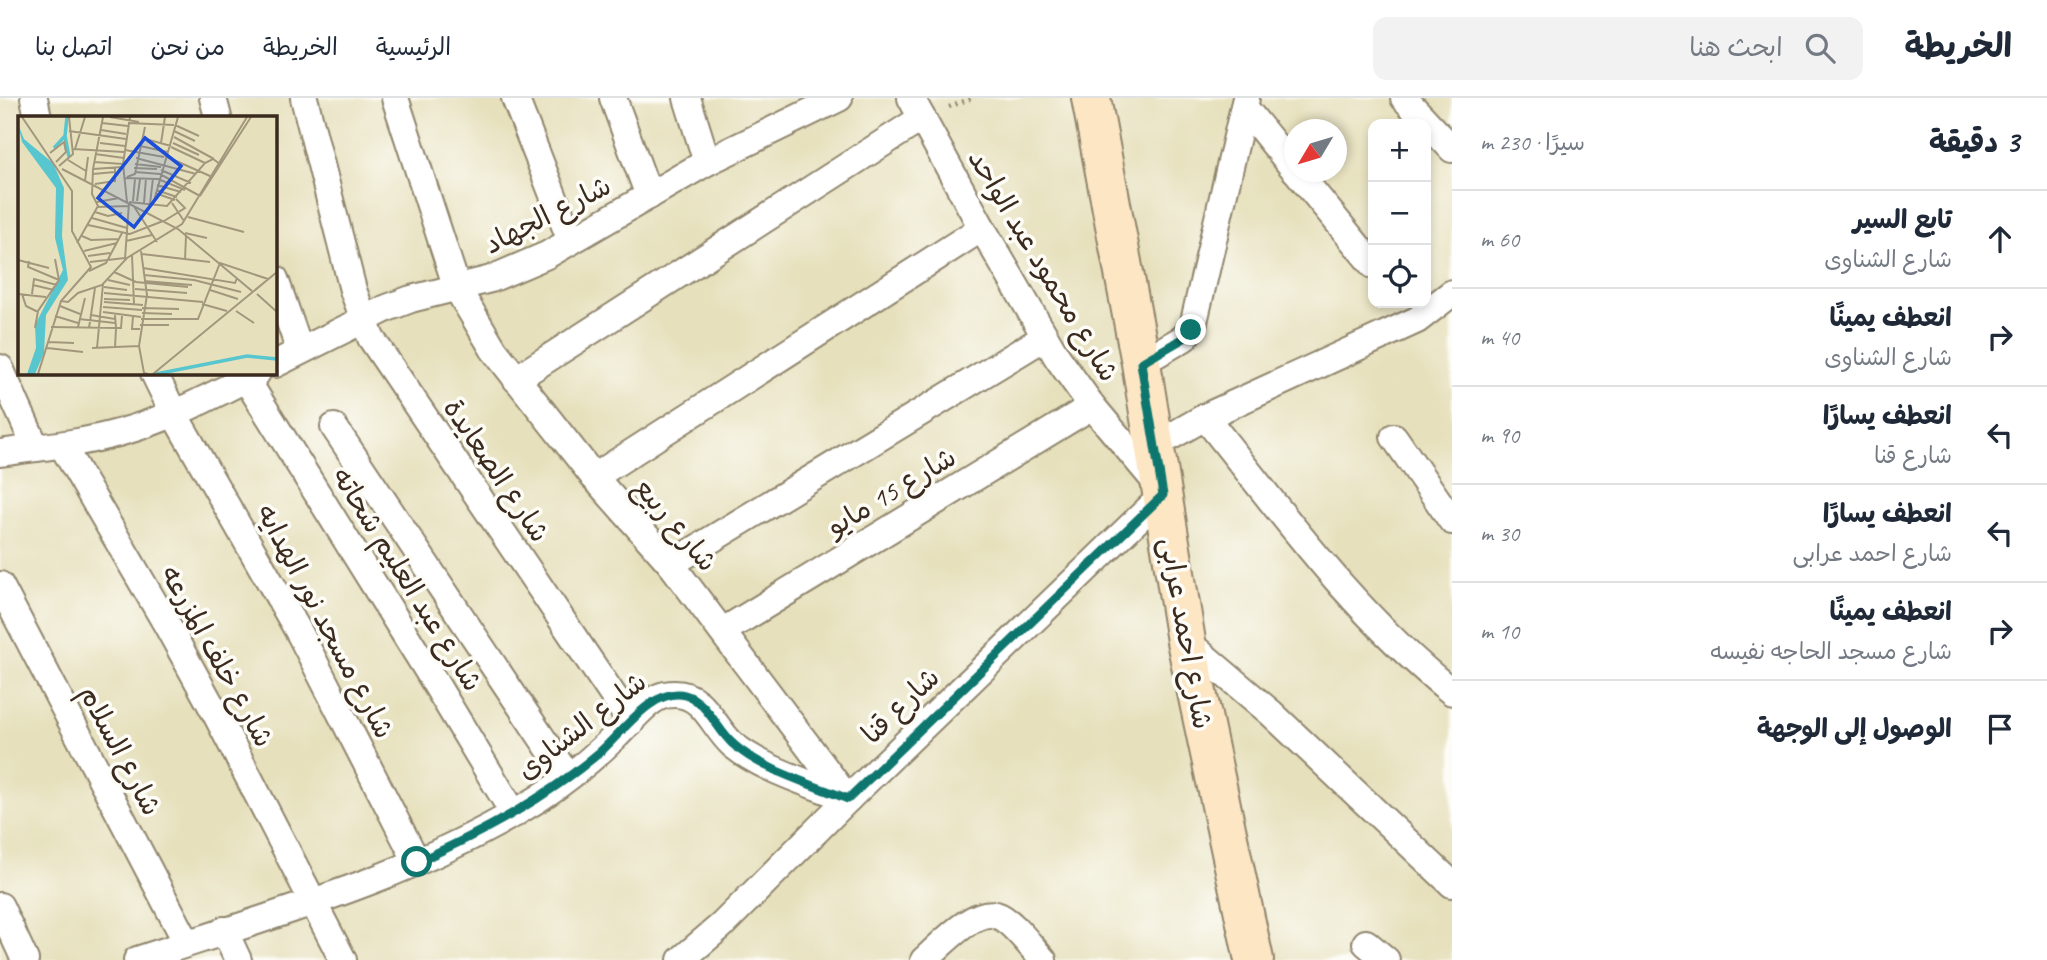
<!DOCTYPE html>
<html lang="ar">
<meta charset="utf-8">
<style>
:root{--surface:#fff;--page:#f2f2f3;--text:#1f2937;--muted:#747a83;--line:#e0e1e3}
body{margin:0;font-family:Caveat,"Playpen Sans Arabic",sans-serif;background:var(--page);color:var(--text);direction:rtl}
.controls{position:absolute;right:21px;top:21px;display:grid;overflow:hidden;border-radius:14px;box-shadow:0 4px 10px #0003}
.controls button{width:63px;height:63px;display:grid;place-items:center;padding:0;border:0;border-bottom:2px solid var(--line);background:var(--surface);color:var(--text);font:35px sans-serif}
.compass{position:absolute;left:1284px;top:21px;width:63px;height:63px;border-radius:50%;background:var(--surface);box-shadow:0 4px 10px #0003;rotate:232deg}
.stop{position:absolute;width:21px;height:21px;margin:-16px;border:5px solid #0f766e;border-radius:50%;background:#fff}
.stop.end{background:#0f766e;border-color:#fff;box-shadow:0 2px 7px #0008}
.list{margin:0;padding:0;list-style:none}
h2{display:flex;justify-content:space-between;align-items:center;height:91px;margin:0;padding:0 28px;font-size:30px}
h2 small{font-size:23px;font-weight:400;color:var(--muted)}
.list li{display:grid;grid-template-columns:46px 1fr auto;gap:21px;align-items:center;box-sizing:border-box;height:98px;padding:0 28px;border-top:2px solid var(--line)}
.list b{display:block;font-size:26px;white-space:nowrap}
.list p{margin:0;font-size:23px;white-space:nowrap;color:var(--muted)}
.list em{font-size:23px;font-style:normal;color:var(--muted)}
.icon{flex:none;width:38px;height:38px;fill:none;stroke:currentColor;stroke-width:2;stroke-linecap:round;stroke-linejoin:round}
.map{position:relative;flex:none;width:1452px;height:862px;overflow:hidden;direction:ltr}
header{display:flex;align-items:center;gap:42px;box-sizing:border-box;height:98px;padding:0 35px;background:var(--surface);border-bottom:2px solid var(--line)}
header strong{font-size:33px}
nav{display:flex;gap:38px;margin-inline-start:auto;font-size:24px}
.search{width:490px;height:63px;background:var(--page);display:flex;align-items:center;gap:18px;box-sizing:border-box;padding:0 24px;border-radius:14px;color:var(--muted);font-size:26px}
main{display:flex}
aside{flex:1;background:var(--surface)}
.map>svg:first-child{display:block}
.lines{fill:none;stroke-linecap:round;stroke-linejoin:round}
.street-casing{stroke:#90856d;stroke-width:30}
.secondary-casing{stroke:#90856d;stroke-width:42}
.path{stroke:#90856d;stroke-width:4.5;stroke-dasharray:2 5;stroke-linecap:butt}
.street{stroke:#fff;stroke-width:26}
.secondary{stroke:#fce6c4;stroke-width:38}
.route{stroke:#0f766e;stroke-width:9}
.labels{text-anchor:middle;stroke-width:7;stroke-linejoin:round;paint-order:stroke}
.street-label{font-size:28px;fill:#3b2a1e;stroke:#fdfcf7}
.inset-river{fill:none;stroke:#58c6cf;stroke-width:3.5}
.inset-road{fill:none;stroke:#a2977d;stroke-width:2}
.view{fill:#1d4ed8;fill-opacity:0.15;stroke:#1d4ed8;stroke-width:3.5}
.inset-edge{fill:none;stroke:#3b2a1e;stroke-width:3.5}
</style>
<header>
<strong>الخريطة</strong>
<div class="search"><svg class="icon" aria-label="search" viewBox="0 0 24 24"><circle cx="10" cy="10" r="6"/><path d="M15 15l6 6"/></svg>ابحث هنا</div>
<nav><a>الرئيسية</a><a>الخريطة</a><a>من نحن</a><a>اتصل بنا</a></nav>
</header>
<main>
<aside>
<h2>3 دقيقة<small>سيرًا · 230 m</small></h2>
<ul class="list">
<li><svg class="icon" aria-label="ahead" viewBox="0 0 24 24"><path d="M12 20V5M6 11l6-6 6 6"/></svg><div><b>تابع السير</b><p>شارع الشناوى</p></div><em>60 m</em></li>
<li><svg class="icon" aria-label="right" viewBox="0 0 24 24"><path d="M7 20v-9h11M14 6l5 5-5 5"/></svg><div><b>انعطف يمينًا</b><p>شارع الشناوى</p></div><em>40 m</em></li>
<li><svg class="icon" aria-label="left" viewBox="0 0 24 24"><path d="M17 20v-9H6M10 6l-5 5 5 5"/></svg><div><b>انعطف يسارًا</b><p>شارع قنا</p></div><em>90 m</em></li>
<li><svg class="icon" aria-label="left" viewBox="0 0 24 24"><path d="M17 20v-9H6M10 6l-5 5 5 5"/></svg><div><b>انعطف يسارًا</b><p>شارع احمد عرابى</p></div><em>30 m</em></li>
<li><svg class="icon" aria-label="right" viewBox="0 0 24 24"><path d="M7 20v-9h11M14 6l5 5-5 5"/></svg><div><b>انعطف يمينًا</b><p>شارع مسجد الحاجه نفيسه</p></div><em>10 m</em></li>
<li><svg class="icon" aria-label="arrive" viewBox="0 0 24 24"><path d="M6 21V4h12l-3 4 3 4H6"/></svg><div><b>الوصول إلى الوجهة</b></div></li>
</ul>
</aside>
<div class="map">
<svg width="1452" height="862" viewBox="0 0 1452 862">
<rect width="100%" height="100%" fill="#fdfcf7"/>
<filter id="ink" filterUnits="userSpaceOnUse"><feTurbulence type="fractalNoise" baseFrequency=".0143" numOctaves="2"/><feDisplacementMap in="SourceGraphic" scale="14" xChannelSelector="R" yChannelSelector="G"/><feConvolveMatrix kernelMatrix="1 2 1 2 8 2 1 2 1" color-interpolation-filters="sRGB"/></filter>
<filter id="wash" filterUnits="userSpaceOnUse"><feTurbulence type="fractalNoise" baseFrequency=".00686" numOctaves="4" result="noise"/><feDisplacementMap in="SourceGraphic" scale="28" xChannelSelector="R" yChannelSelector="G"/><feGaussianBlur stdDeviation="1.57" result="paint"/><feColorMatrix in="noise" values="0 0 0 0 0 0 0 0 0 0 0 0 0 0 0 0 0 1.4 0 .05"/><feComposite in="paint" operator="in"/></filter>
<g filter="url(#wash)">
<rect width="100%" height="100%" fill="#e6e0bc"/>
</g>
<g filter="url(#ink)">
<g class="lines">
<g class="street-casing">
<g id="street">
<polyline points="34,0 38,19"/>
<polyline points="213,0 218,19"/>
<polyline points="304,0 353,192 371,240 631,624"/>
<polyline points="395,0 457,190 494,252 594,379 671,466 848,701"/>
<polyline points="515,0 571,143"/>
<polyline points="613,0 649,98"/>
<polyline points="687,0 707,64"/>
<polyline points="911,0 982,130 1057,259 1092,308 1160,389"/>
<polyline points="1404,0 1452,51"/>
<polyline points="1244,9 1294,71"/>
<polyline points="1297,74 1373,167"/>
<polyline points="275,181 300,253"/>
<polyline points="1141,265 1184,240 1193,228 1246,0"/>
<polyline points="275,266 387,210 411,201 491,181 547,157 707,64 839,0"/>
<polyline points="0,270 36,350"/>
<polyline points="154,275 174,316 300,536 417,764"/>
<polyline points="246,281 426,570 514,716"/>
<polyline points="516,281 922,20"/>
<path d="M1205,319C1282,415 1355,517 1452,594"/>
<polyline points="334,329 568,679"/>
<polyline points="1394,339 1452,423"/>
<polyline points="62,347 167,527 217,618 343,862"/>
<polyline points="1154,348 1205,319 1417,222 1452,195"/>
<path d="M0,355C40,349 79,346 118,335C167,322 212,298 257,275"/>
<polyline points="594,379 982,130"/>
<polyline points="671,466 1045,239"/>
<polyline points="0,487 187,845"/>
<polyline points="723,533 1092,308"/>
<polyline points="1186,543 1271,615 1452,786"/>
<polyline points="0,808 25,862"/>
<polyline points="224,832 238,862"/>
<polyline points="1366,845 1386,862"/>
<path d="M137,862C273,817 416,778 538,701C566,683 592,661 616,638C629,626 643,606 659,599C663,597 670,596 675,596C704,596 713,629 732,646C759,670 812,686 846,700"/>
<polyline points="681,862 721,828 848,701 1163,397"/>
<path d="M924,862C940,848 974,810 996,817C1011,821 1032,850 1043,862"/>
</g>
</g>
<g class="secondary-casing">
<polyline id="secondary" points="1091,0 1141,265 1186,543 1254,862"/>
</g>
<polyline class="path" points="949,9 972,0"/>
<use href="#street" class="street"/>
<use href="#secondary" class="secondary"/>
</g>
</g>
<g class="lines" filter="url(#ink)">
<path class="route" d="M417,764C483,734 545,701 600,654C622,635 653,589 685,597C707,603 717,632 733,646C760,671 814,687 848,701L1163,397L1141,265L1184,240L1191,232"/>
</g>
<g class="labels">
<g class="street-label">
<text transform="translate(547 116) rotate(-27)" y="10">شارع الجهاد</text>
<text transform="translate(1044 167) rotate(59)" y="10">شارع محمود عبد الواحد</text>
<text transform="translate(497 372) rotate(56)" y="10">شارع الصعايدة</text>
<text transform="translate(891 393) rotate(-31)" y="10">شارع 15 مايو</text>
<text transform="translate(676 426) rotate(50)" y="10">شارع ربيع</text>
<text transform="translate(408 481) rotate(58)" y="10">شارع عبد العليم شحاته</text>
<text transform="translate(326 523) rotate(62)" y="10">شارع مسجد نور الهدايه</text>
<text transform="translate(1187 535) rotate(80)" y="10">شارع احمد عرابى</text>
<text transform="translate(218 558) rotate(61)" y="10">شارع خلف المزرعه</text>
<text transform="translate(900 607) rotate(-44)" y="10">شارع قنا</text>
<text transform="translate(581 627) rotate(-38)" y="10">شارع الشناوى</text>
<text transform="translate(121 652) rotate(62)" y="10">شارع السلام</text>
</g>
</g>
<g transform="translate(18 18)">
<rect width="259" height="259" fill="#e6e0bc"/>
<path d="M0,8L6,23L35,47L46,72L44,120L50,164L28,199L26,237L17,258H9L18,232L17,209L45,154L37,122L38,72L4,26Z" fill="#58c6cf"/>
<path class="inset-river" d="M47,20L51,41M36,32L47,20L49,1M138,258L229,240L259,243"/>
<path class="inset-road" d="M4,1L54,75V115L73,151L43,185L20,258M92,1L121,6M84,7L110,10M110,7L156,9M157,9L181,20M83,14L108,18M51,15L108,23M156,15L177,25M156,21L196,43M124,22L153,30M82,27L107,30M143,27L147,1M155,27L181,39M122,30L150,36M153,31L187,47M55,33L106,36M57,33L67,1M107,34L146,41M32,37L46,26L48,36L38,46M77,38L106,42M147,40L192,60M118,42L178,58M50,44L68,55M76,46L105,48M117,48L143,51M41,50L55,38L51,1M116,52L139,53M44,53L160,113L234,175M75,53L104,51M143,54L173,67M117,56L142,58L182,80M75,58L97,56M109,61L117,58L127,11M106,62L140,63L167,74M67,65L70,41M77,68L97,65V51M139,69L163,76M138,74L159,81M137,77L157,84M182,80L233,1M115,85L117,63M119,85L122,63M79,86L101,82M109,86L105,48L112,1M111,86L149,90L187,47L195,43L202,48M126,87L128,62M154,87L166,105M132,88L135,62M135,88L160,1M115,89L139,126M79,91L111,90M77,96L90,100L104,97M170,101L226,116M74,102L109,112M146,105L167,92L158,83M70,109L112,118L145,105M167,117L189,122M64,120L73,124L101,123M108,125L134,119M59,127L80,90L74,78L75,53L85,1M66,135L99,127M123,135L129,179L121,230L126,257L130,258M124,138L192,146M114,139L116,188M70,140L92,137M107,143L111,87M0,144L31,152M167,144L168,120M11,145L10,151L41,164M72,146L107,142M125,152L217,167L219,162M71,155L88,147L104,117M96,156L118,166L170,171M126,159L176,164L223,176M90,164L112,169M126,165L174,169M15,169L36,174M86,171L109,174M117,173L169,177M192,174L220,183M86,177L185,186M0,178L28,181M4,178L8,190L20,196M14,178L16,163L39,169M239,178L259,196M86,183L112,184M43,185L50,186L60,177L84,169L109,142L164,108L229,1M86,186L125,189M184,188L209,195M42,190L62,198M85,191L124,194M124,192L161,193M218,195L236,207M85,196L123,201M124,197L154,198M73,199L97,203M37,200L60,207M115,200L114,213H122M61,203L97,207M123,203H180L202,147L250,163M122,209H151M33,211L98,212L97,199M60,211L67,182M17,212L20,195L41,164L37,143M71,212L77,172M30,226L56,227M29,232L65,236M74,232L121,230M79,232L85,168M97,232L98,212H103L104,200M135,258L259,156"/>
<path class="view" d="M127,22L163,50L116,111L80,82Z"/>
<rect width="259" height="259" class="inset-edge"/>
</g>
</svg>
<div class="controls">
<button>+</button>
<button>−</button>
<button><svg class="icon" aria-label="locate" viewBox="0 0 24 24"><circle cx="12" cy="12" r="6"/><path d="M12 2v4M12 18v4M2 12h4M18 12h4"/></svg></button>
</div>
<svg class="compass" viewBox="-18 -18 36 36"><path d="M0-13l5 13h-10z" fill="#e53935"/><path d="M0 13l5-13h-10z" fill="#747a83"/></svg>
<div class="stop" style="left:417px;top:764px"></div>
<div class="stop end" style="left:1191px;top:232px"></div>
</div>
</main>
